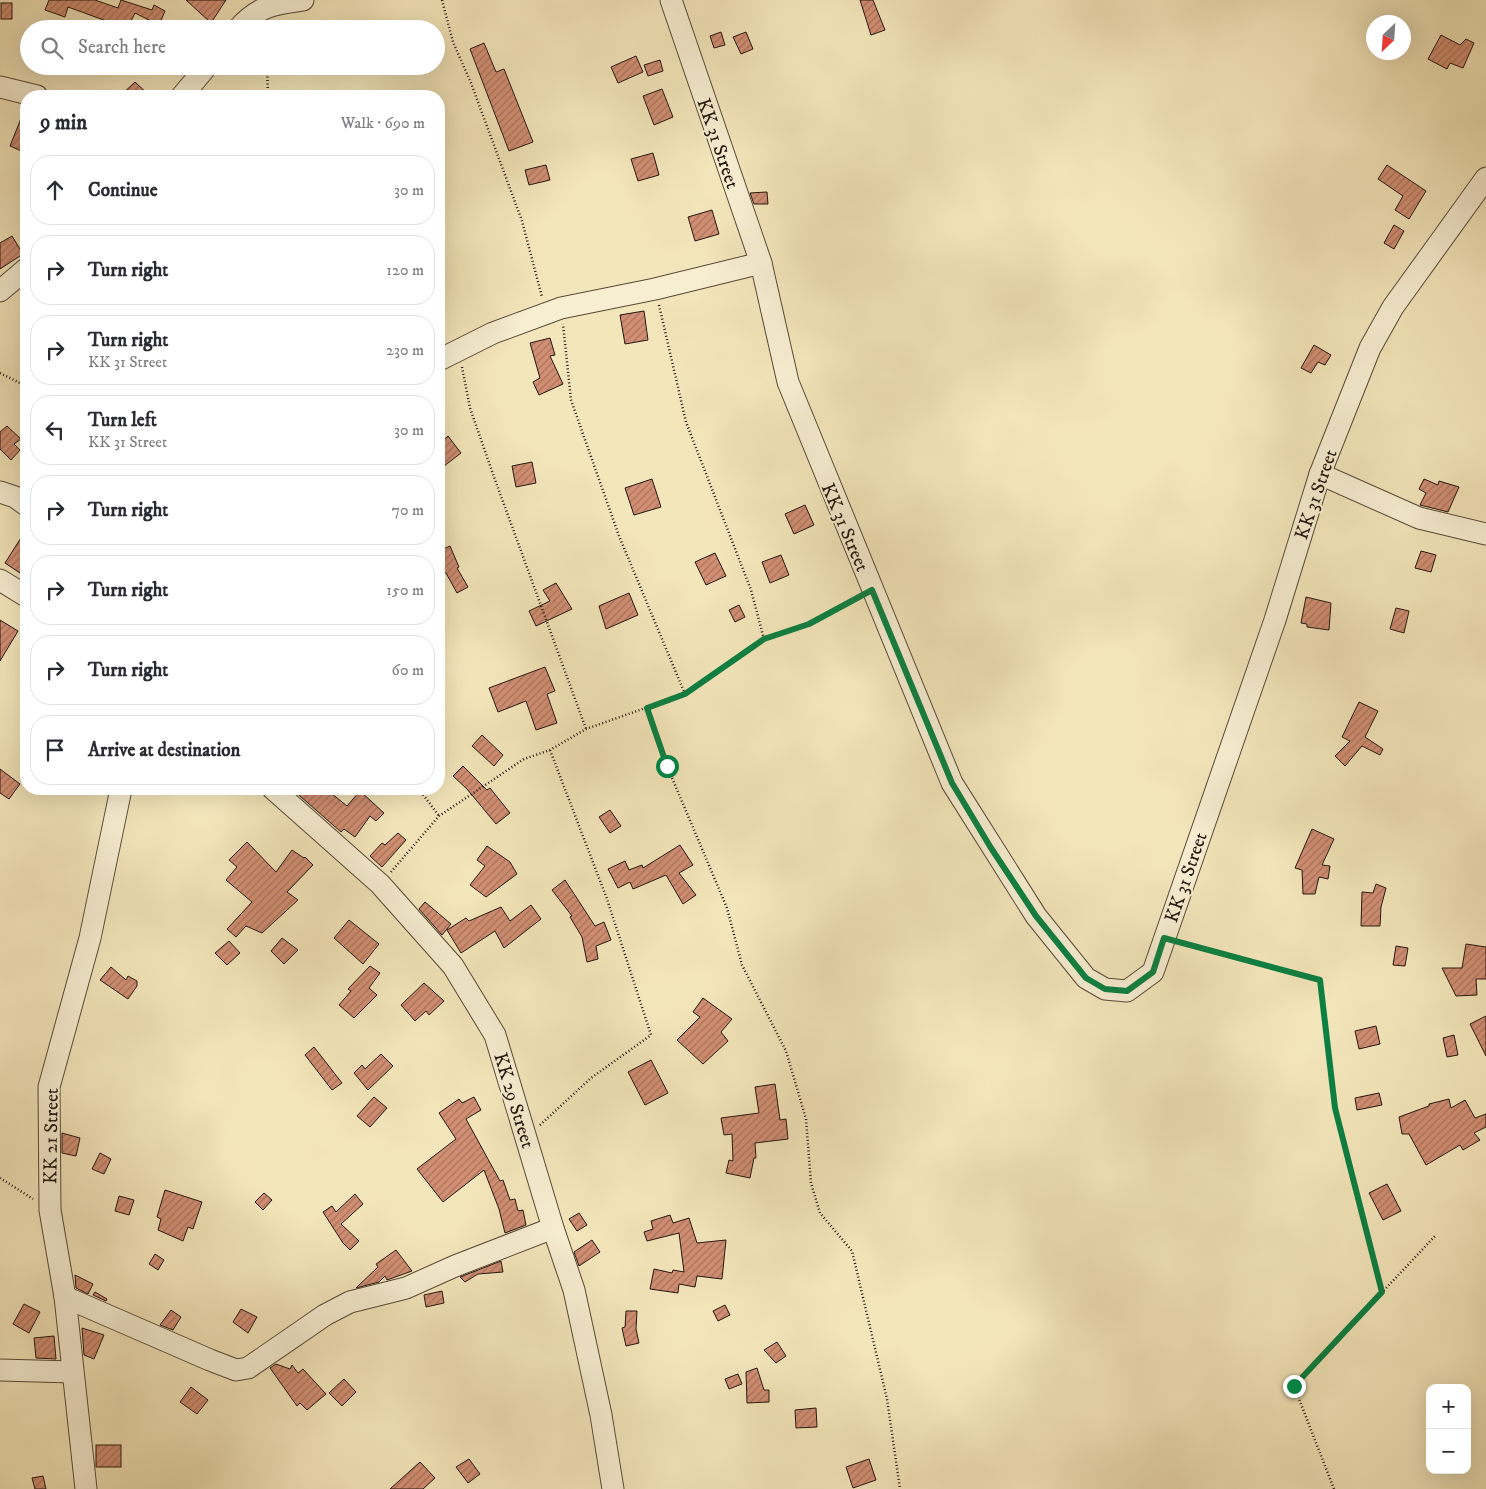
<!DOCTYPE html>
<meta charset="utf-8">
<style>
:root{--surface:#fff;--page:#f7f7f7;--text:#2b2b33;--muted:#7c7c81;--line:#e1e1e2}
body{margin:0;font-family:"IM FELL DW Pica",serif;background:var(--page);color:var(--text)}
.controls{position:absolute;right:15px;bottom:15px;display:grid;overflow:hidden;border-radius:10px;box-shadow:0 5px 20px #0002}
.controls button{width:45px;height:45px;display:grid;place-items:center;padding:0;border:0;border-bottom:1px solid var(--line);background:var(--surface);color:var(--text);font:25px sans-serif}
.compass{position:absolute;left:1366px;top:15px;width:45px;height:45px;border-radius:50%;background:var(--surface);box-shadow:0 5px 20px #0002;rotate:205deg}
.stop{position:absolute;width:15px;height:15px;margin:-11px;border:4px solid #0b8043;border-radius:50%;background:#fff}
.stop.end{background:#0b8043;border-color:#fff;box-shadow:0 1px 5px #0008}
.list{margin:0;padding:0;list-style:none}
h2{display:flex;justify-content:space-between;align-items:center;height:65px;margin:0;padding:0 20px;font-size:21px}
h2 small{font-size:16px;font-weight:400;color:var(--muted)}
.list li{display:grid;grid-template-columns:32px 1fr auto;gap:15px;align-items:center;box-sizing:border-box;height:70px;margin:0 10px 10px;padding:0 10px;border:1px solid var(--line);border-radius:20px}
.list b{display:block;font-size:19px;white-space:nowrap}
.list p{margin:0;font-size:16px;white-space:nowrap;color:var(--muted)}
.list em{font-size:16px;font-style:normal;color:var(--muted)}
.icon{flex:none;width:28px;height:28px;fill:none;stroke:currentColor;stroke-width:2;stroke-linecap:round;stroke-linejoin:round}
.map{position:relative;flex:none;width:1486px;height:1489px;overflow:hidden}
.search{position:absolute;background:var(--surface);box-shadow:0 5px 20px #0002;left:20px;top:20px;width:425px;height:55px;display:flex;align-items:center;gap:12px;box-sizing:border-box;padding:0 18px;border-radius:28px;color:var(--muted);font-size:19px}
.panel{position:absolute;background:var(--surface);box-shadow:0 5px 20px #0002;left:20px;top:90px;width:425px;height:705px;border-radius:20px}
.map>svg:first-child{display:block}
.building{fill:url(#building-hatch);stroke:#24160d}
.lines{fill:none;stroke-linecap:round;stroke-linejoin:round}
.minor-casing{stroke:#584a38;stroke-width:23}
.path{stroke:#24160d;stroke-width:2.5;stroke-dasharray:1 2.5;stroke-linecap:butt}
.minor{stroke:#f8efd3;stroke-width:21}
.route{stroke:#0b8043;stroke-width:6}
.labels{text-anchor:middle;stroke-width:4;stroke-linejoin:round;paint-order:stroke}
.street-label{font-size:19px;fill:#24160d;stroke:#f8efd3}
</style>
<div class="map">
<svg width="1486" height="1489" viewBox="0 0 1486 1489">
<defs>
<pattern id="building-hatch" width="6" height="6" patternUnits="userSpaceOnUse" patternTransform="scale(1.25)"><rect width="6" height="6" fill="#d28f74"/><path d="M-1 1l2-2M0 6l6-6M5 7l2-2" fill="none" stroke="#aa745e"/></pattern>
</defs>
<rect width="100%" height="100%" fill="#f4e6bb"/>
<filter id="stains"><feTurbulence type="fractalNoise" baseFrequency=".004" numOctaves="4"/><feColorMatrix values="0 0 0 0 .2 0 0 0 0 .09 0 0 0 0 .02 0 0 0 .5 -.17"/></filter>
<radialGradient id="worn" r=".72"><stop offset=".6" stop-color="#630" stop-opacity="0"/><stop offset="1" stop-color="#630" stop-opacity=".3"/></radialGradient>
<g class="building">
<polygon points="49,0 95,0 118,8 121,0 152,10 154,5 165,11 159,25 135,13 127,29 108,29 112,23 68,7 65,17 45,10"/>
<polygon points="186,0 226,0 211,23"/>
<polygon points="860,0 873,0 885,30 871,35"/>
<rect x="1" y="3" width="11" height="16"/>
<polygon points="721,32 725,45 714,48 710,36"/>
<polygon points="746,32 753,49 741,54 733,37"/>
<polygon points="1441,35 1460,45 1466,39 1474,43 1463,68 1450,63 1447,69 1428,59"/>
<polygon points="484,43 496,72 504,69 533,142 509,151 470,49"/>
<polygon points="636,56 643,72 618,83 611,67"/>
<polygon points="660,60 663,71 648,76 644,65"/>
<polygon points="135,82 150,96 120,96"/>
<polygon points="662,89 673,117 654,125 643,96"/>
<polygon points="26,106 26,153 10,146"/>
<polygon points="653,153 659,175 638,181 631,159"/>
<polygon points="546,165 550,180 529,185 525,170"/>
<polygon points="1387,165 1426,191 1409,219 1395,210 1403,196 1378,179"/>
<polygon points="767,192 768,204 754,204 750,193"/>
<polygon points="712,210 719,234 695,241 688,217"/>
<polygon points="1394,225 1404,231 1394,249 1384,243"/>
<polygon points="12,236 23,254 0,269 0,243"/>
<polygon points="644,311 648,340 625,344 620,315"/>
<polygon points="550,338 555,355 550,356 563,384 539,395 533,382 540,378 530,343"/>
<polygon points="1314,345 1331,355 1325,365 1318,362 1311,373 1301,368"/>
<polygon points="7,426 21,439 14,444 20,450 11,460 0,449 0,432"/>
<polygon points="448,436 461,453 439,470 439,444"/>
<polygon points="532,462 536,483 516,487 512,466"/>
<polygon points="652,479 661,507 634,515 625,488"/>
<polygon points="1424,479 1438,485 1439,481 1459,487 1448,512 1420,505 1426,493 1419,489"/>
<polygon points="805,505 814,525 794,534 785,514"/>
<polygon points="26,530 26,577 5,563"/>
<polygon points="450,546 459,567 457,568 468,587 457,593 446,573 439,575 439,551"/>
<polygon points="1421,551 1436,555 1431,572 1415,568"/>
<polygon points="715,553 726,576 706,585 695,562"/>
<polygon points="781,555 789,575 770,583 762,562"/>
<polygon points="556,583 572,609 536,626 529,611 550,601 543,590"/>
<polygon points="629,593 638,615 606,629 599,606"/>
<polygon points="1306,597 1331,603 1329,630 1307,627 1307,624 1301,623"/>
<polygon points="739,605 745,617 735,622 729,610"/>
<polygon points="1396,608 1409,611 1404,633 1390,629"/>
<polygon points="0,620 18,631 0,661"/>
<polygon points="545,667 555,691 547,694 557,723 536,730 526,701 498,712 489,688"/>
<polygon points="1359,702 1378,711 1365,737 1383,749 1380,755 1362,746 1345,766 1335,756 1350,741 1342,737"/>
<polygon points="482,735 503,755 494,766 472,746"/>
<polygon points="463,766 487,790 490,788 510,813 496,824 467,789 453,776"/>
<polygon points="0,769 20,784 9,799 0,793"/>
<polygon points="292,789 326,789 347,806 360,791 384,813 376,821 370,816 355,837 344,829 341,832"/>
<polygon points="610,810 621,826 610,833 599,817"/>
<polygon points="1312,829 1334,839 1322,865 1330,866 1328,879 1319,877 1315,894 1303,894 1302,870 1295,868"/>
<polygon points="398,833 406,840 382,867 370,856 382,843 385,845"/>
<polygon points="247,842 276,872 292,850 304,858 305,857 313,865 287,892 298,900 262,933 246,926 236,937 227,929 252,902 226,880 237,867 229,860"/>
<polygon points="680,845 693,865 679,873 696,895 683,904 666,875 633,889 630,882 618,888 608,869 625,861 629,870 642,865 643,868"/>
<polygon points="487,846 510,862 517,874 486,897 470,885 485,866 477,860"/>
<polygon points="565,880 595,926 604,922 611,940 596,946 598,959 587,962 582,937 570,917 572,916 552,890"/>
<polygon points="1376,884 1386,888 1381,907 1380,926 1361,926 1362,892 1373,893"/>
<polygon points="425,902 451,924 442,935 419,909"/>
<polygon points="531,905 541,919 504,948 495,931 461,953 447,930 466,918 469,921 501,907 510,921"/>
<polygon points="349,920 379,944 363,964 334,938"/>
<polygon points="282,938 298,950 284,964 271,951"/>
<polygon points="229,941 240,953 227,965 215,953"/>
<polygon points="1466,944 1486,947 1486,979 1476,979 1477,995 1456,996 1442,968 1462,968"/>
<polygon points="1396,946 1408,948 1405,966 1393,965"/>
<polygon points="370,966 380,973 369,988 377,995 354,1018 339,1005 351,991 348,989"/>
<polygon points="111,967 126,980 128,976 137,981 137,986 128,999 100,980"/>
<polygon points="424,983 444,1001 429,1015 426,1011 415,1021 401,1005"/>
<polygon points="703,998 732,1019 721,1032 728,1041 703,1064 677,1040 700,1017 693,1012"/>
<polygon points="1486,1016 1486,1056 1470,1024"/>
<polygon points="1376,1026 1380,1044 1359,1049 1355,1031"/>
<polygon points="1454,1035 1458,1055 1447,1057 1443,1038"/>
<polygon points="314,1047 342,1083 332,1090 305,1055"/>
<polygon points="381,1054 393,1066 368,1090 354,1073 362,1065 365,1069"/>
<polygon points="651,1060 668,1093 645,1105 628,1072"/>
<polygon points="775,1084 780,1120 786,1119 788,1139 755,1143 756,1158 754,1158 750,1178 726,1173 729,1160 733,1161 732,1134 724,1135 721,1118 759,1113 755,1087"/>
<polygon points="1379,1093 1382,1105 1357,1110 1355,1098"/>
<polygon points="374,1097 387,1108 370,1127 357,1116"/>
<polygon points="474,1097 481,1110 466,1119 500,1181 503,1180 510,1200 515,1199 518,1211 523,1210 526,1225 505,1233 499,1209 484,1170 443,1202 417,1169 456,1139 439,1113 459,1099 462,1103"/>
<polygon points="1449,1099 1451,1108 1465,1100 1475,1118 1486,1114 1486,1127 1474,1133 1480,1140 1463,1150 1460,1145 1426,1165 1409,1134 1402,1134 1399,1117 1429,1106 1429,1104"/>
<polygon points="62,1133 80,1138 76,1156 62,1153"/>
<polygon points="100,1153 111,1159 104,1174 92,1169"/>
<polygon points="1387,1184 1401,1211 1383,1220 1369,1193"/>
<polygon points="165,1190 202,1202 193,1229 188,1227 183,1241 158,1230 161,1219 157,1217"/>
<polygon points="264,1193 272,1200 263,1210 255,1202"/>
<polygon points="355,1194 363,1204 341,1224 359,1241 350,1250 343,1243 323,1212 332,1206 336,1212"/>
<polygon points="119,1196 134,1200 129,1215 115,1211"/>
<polygon points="579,1213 587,1225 577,1231 569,1219"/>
<polygon points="670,1215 673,1223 689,1218 697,1243 726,1240 722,1279 697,1276 695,1287 679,1284 678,1293 650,1289 654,1269 672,1273 673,1270 684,1272 679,1233 647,1241 644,1232 653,1229 651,1221"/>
<polygon points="592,1240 600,1252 579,1266 574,1252"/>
<polygon points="396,1250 412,1271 387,1280 385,1276 379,1282 356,1288 378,1267 376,1264"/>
<polygon points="155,1254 164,1260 158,1270 149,1264"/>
<polygon points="501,1261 503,1272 478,1274 465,1282 460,1277"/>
<polygon points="75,1275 93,1284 88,1294 76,1288"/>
<polygon points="442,1291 444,1303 426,1307 424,1295"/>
<polygon points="95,1292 107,1299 106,1301 93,1295"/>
<polygon points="24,1304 40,1312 29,1333 13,1324"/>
<polygon points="725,1305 730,1315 718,1321 713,1311"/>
<polygon points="241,1309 257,1317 248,1333 233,1322"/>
<polygon points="171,1310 181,1317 173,1330 160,1325"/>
<polygon points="626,1311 637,1311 636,1329 639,1343 626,1346 622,1328 625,1327"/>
<polygon points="82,1328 104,1335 94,1359 84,1355"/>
<polygon points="54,1336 56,1359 36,1358 34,1338"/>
<polygon points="777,1342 786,1356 776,1363 764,1350"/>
<polygon points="276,1364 290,1369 292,1365 298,1373 303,1369 326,1394 307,1410 300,1403 297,1406 270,1368"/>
<polygon points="757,1368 764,1390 769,1390 769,1402 747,1403 746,1372"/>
<polygon points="738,1374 742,1384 729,1389 725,1379"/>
<polygon points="344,1379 356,1392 342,1406 329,1393"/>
<polygon points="191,1387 208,1400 197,1414 180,1402"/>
<polygon points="816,1408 817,1427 796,1428 795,1410"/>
<rect x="96" y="1445" width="25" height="22"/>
<polygon points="469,1459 480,1474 468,1483 456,1467"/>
<polygon points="869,1459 876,1480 853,1488 846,1467"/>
<polygon points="420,1462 435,1478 423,1489 390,1489"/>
<polygon points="43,1476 46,1489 35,1489 32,1478"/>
</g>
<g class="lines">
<g class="minor-casing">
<g id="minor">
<polyline points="671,0 761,263 788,382 952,783 1036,916 1086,978 1105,989 1127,991 1153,972 1275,620 1320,474 1370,348 1393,307 1486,178"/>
<path d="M238,29C258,6 274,4 303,0"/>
<polyline points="0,87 37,96"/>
<polyline points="182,96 207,66"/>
<polyline points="0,291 26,269"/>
<polyline points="439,360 493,333 561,308 655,289 761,263"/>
<polyline points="1320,474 1419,518 1486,534"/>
<polyline points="0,492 15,497 26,505"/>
<polyline points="0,580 26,596"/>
<polyline points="273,789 380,884 453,966 495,1035 553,1228 574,1290 601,1415 613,1489"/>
<polyline points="65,1297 210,1360 236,1370 248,1368 325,1315 350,1302 406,1288 455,1266 553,1228"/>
<polyline points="0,1370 72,1372"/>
<polyline points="86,1489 65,1297 50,1210 49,1087 90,938 121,789"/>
</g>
</g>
<g class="path">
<polyline points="442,0 453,42 471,83 522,221 542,297"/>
<polyline points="267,66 268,96"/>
<polyline points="659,305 686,422 751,590 764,639"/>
<polyline points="462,367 470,408 494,477 586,729"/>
<polyline points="0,373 26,386"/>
<polyline points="685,694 764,639 809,624 857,598"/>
<polyline points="647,709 667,766 727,908 742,965 786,1051 806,1119 811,1183 820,1213 852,1251 887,1399 900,1489"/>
<polyline points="419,789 439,816"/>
<polyline points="391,872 439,816 524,759 550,750 586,729 685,694 619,536 571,400 563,324"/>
<polyline points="1180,942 1320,980 1335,1108 1382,1292"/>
<polyline points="540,1125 591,1078 651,1035 607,899 550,750"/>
<polyline points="0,1178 33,1199"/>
<polyline points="1334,1489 1294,1386 1436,1235"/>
</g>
<use href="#minor" class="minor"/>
</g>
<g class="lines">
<polyline class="route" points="667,766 647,708 685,694 764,639 809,624 872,590 952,783 991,848 1036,916 1086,978 1105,989 1127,991 1153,972 1164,938 1320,980 1335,1108 1382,1292 1294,1386"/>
</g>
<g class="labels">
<g class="street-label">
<text transform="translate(719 143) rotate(71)" y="7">KK 31 Street</text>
<text transform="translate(1315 494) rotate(-71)" y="7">KK 31 Street</text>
<text transform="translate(846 527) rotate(67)" y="7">KK 31 Street</text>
<text transform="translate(1185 877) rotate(-71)" y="7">KK 31 Street</text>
<text transform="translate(515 1100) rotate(73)" y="7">KK 29 Street</text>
<text transform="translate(50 1136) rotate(-89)" y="7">KK 21 Street</text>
</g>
</g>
<rect width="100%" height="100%" filter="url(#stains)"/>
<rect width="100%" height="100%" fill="url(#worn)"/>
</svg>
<div class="controls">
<button>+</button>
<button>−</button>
</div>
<svg class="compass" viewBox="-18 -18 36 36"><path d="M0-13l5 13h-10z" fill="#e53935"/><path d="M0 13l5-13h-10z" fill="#7c7c81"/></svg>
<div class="stop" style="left:667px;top:766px"></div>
<div class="stop end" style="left:1294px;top:1386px"></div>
<div class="search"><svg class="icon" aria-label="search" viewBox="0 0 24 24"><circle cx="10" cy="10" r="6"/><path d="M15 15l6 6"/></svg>Search here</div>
<section class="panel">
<h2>9 min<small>Walk · 690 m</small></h2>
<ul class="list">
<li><svg class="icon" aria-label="ahead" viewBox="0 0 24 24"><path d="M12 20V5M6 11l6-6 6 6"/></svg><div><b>Continue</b></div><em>30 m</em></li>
<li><svg class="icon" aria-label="right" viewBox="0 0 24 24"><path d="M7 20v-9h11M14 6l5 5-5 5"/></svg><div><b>Turn right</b></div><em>120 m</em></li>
<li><svg class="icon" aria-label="right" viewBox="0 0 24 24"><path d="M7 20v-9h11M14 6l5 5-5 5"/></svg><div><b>Turn right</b><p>KK 31 Street</p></div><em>230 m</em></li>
<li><svg class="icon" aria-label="left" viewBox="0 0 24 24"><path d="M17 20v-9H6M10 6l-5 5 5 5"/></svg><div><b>Turn left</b><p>KK 31 Street</p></div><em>30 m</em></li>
<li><svg class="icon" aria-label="right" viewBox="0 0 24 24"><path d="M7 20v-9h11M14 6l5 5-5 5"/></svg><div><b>Turn right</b></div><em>70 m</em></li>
<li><svg class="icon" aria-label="right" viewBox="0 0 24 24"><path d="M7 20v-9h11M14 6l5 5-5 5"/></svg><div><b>Turn right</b></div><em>150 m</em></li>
<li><svg class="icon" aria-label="right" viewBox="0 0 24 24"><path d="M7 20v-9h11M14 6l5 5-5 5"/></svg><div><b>Turn right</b></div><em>60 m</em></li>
<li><svg class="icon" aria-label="arrive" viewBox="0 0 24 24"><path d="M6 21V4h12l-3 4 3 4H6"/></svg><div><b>Arrive at destination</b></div></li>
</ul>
</section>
</div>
